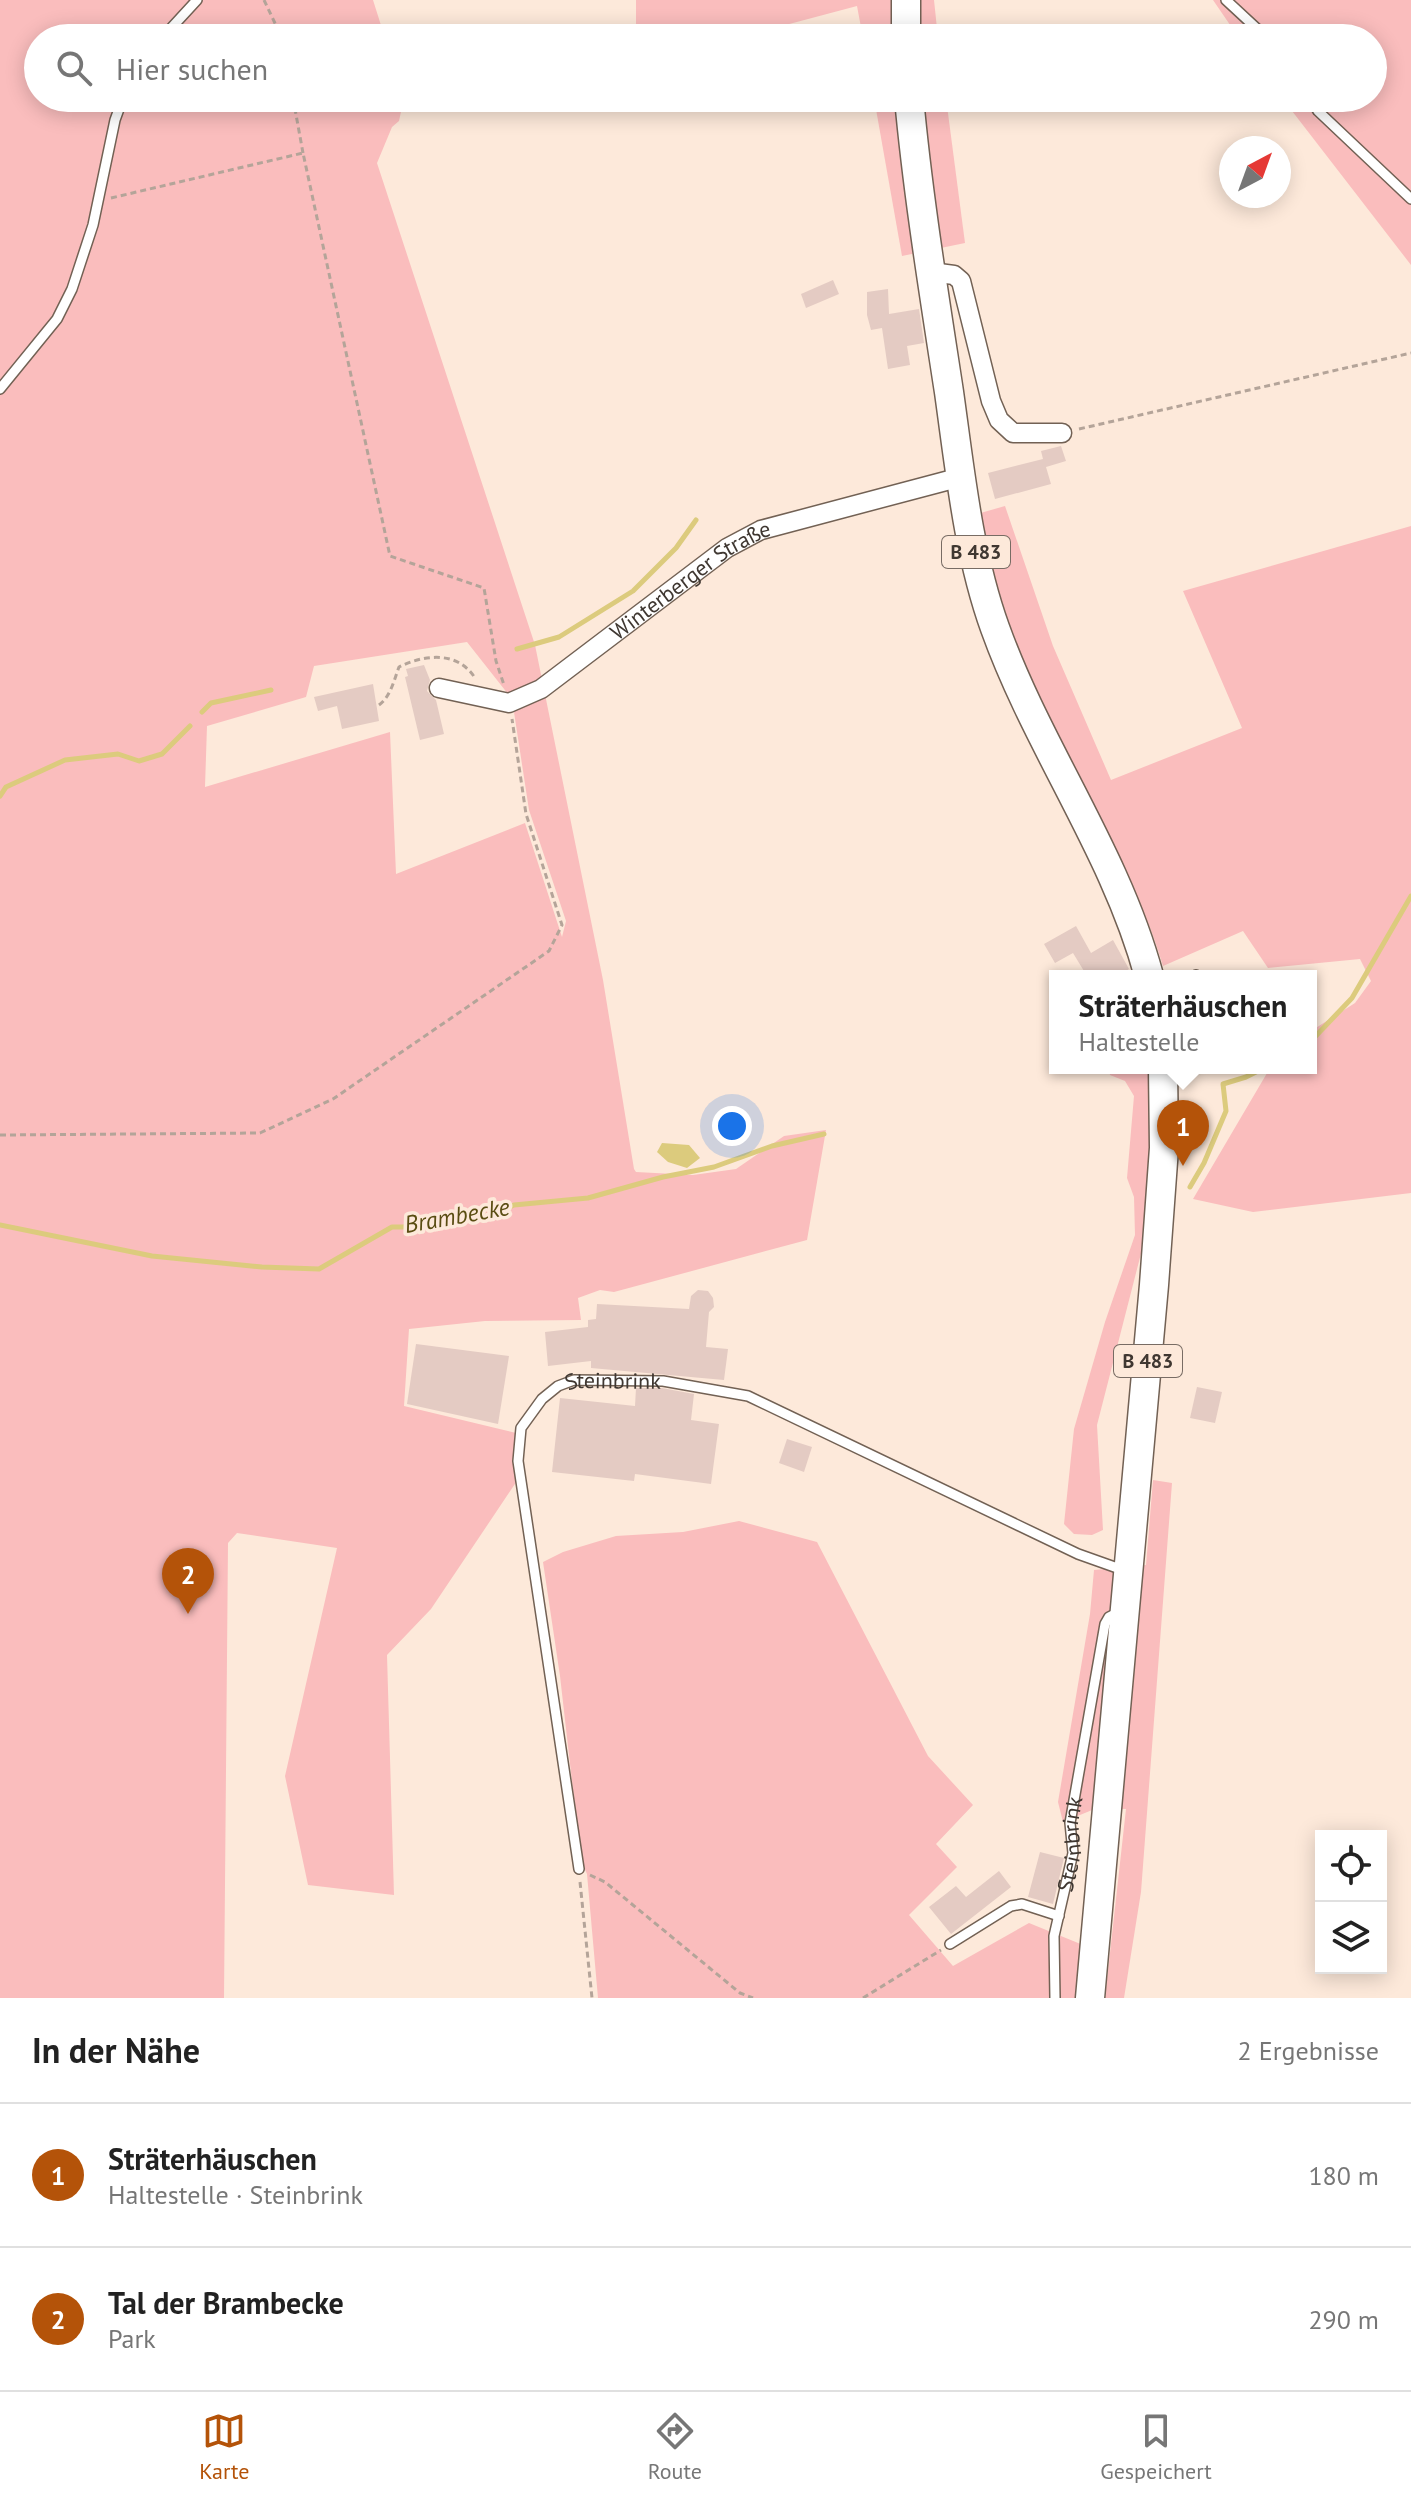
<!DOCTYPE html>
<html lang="de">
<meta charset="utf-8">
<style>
:root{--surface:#fff;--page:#f2f2f2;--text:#222;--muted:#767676;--line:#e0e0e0;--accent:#b45309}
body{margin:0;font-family:"PT Sans",sans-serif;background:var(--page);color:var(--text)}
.controls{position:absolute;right:24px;bottom:24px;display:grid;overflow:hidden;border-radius:0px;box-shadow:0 4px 20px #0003}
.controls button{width:72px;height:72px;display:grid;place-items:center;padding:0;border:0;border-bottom:2px solid var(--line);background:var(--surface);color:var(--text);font:40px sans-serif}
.compass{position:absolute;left:1219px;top:136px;width:72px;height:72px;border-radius:50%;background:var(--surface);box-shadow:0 4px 20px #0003;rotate:41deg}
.you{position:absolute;left:732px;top:1126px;width:28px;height:28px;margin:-20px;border:6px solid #fff;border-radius:50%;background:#1a73e8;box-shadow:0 0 0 12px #1a73e833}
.badge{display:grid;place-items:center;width:52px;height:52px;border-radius:50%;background:var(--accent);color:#fff;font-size:26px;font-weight:700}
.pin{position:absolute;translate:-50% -66px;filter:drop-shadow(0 2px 4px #0008)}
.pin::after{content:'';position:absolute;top:42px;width:28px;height:24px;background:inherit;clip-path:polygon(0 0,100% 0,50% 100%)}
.popup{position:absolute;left:1049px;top:970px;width:268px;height:104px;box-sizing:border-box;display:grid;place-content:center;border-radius:0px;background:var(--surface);filter:drop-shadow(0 2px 6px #0005);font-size:26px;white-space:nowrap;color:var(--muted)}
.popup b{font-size:30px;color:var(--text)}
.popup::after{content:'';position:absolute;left:50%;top:100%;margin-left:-16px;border:16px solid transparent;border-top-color:var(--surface)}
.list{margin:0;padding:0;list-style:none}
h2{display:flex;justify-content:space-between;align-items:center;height:104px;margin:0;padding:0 32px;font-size:34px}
h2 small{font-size:26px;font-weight:400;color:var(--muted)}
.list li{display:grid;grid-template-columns:52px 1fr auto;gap:24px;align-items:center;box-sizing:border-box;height:144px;padding:0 32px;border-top:2px solid var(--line)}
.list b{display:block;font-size:30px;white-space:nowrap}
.list p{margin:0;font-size:26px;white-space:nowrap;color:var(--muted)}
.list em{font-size:26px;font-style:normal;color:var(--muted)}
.icon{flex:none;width:44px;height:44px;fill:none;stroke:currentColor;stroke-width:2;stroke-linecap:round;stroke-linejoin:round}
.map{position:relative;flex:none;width:1411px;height:1998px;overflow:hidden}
.search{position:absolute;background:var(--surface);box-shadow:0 4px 20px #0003;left:24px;right:24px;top:24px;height:88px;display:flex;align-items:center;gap:20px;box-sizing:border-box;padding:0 28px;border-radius:44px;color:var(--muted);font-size:30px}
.sheet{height:392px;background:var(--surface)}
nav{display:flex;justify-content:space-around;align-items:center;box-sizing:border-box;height:112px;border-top:2px solid var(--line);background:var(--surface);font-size:22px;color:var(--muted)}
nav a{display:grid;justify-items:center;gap:4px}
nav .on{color:var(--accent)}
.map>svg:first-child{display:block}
.green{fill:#fabdbd;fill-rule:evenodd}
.water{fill:#dccb7d}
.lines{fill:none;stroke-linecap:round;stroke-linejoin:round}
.stream{stroke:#dccb7d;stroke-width:5}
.building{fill:#e4cbc3}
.service-casing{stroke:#726154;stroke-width:12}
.minor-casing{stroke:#726154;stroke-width:21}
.primary-casing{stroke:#726154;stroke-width:31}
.path{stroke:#b4a499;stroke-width:3;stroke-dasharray:6 4;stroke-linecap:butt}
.service{stroke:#fff;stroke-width:9}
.minor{stroke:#fff;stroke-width:18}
.primary{stroke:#fff;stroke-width:28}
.labels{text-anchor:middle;stroke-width:7;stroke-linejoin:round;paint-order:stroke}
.shield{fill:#fde9da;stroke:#786c64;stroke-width:2}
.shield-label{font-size:20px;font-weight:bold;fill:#3f3731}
.street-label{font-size:22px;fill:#3f3731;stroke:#fde9da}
.water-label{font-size:24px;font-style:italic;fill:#5a4d12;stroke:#fde9da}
</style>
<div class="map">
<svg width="1411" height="1998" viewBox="0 0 1411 1998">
<rect width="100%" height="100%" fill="#fde9da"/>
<g class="green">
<path d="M0,0H373L385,38H38V98H404L399,121L392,127L377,163L535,645L603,980L634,1169L636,1172L693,1175L736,1169L784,1136L826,1130L807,1240L614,1292L600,1290L578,1298L581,1320L485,1321L409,1329L404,1406L516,1433L523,1472L431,1609L387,1655L394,1895L308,1885L285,1776L337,1548L237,1533L228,1543L224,1998H0ZM467,642L512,699L529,810L566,921L562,937L525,823L396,874L390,732L205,787L207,726L306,697L314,666Z"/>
<polygon points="636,0 934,0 938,38 863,38 857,6 737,38 636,38"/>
<polygon points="1213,0 1411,0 1411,265 1282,98 1373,98 1373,38 1239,38"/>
<polygon points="874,98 946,98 965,243 902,256"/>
<path d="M1005,506L1053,646L1111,780L1242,728L1183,591L1411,526V1193L1253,1212L1193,1199L1270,1068H1311V1031L1355,1003L1371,981L1360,959L1268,968L1243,931L1163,966C1137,877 1084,801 1045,717C1015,652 996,583 977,514Z"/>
<polygon points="1108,1068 1149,1068 1153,1171 1146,1234 1097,1425 1103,1530 1092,1535 1074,1534 1064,1524 1074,1429 1105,1322 1135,1235 1134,1197 1127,1178 1134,1096 1125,1081 1110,1075"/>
<polygon points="1153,1480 1172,1483 1141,1892 1124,1998 1105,1998 1126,1809 1097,1808 1063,1822 1058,1802 1090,1614 1094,1570 1146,1565"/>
<polygon points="739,1521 817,1542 928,1756 973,1805 936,1844 957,1867 909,1915 953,1966 1029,1923 1083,1945 1079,1998 598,1998 587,1874 581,1860 560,1676 543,1562 563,1552 616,1536 683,1532"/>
</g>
<polygon class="water" points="662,1143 689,1145 700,1158 687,1168 668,1162 657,1152"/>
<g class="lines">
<g class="stream">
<polyline points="517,649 559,637 633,591 676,548 696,520"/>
<polyline points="202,712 211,703 271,690"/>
<polyline points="0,796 6,787 65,760 118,754 139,761 162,754 190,726"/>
<polyline points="1311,1041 1352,998 1411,896"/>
<polyline points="1190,1187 1204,1163 1226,1111 1223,1084 1246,1077 1264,1068"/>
<polyline points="0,1225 152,1256 262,1267 319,1269 392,1227 418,1227 495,1214 514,1205 588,1198 663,1177 714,1167 772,1146 824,1134"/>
</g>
</g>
<g class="building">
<polygon points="833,280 839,294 806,308 801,294"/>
<polygon points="888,289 889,314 919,309 924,343 907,346 910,365 888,369 882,328 871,330 867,315 867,292"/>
<polygon points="1061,446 1066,461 1046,467 1051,484 995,499 988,473 1043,459 1041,451"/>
<polygon points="424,665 430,680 427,691 436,700 444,734 420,740 405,677 408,676 406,669"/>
<polygon points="373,684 379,721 342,729 337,706 318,711 314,697"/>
<polygon points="1076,926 1091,953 1113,940 1129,969 1118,976 1087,976 1073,953 1055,963 1044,944"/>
<polygon points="698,1290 708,1291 713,1298 714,1307 709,1312 706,1347 728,1349 724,1380 591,1368 591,1361 548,1366 545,1332 588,1327 588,1320 596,1319 597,1304 689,1309 691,1296"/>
<polygon points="416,1344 509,1356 498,1424 407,1404"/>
<polygon points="1197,1387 1222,1392 1215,1423 1190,1418"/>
<polygon points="636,1388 662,1388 694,1394 691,1420 719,1424 711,1484 635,1474 634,1481 552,1472 560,1398 635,1406"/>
<polygon points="787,1439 812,1447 804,1472 779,1463"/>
<polygon points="1040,1852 1064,1858 1053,1904 1028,1897"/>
<polygon points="999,1871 1011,1887 951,1934 929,1907 956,1886 966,1897"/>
</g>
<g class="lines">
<g class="service-casing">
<g id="service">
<polyline points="1226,0 1267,38"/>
<polyline points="162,38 197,0"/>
<polyline points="1310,98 1318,111 1411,199"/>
<polyline points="0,389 57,319 72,289 93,225 115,120 123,98"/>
<polyline points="1195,976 1196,975"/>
<path id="s1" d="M579,1869L518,1461L521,1428L542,1399L558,1386L574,1380L663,1381L748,1396L1078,1554L1123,1570"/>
<polyline points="950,1944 1011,1906 1022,1904 1059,1916"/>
<path id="s2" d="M1055,1998L1054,1936L1073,1853L1070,1823L1105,1624L1109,1617L1119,1612"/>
</g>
</g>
<g class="minor-casing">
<g id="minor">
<polyline points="931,272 954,275 961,281 991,401 999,420 1013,433 1062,433"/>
<path id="s3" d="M439,688L509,703L541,689L727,548L761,530L961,477"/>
</g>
</g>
<g class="primary-casing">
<g id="primary">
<polyline points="906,38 906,0"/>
<path d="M909,98C918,196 934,294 949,392C960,470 968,553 995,628C1038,748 1116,853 1149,976"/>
<polyline points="1090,1998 1154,1285 1164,1148 1163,1068"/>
</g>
</g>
<g class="path">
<polyline points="264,0 282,38"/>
<polyline points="293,98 303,153"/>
<polyline points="111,198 303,153 390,556 484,588 496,661 504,685"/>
<polyline points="1079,429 1411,353"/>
<path d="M379,705C391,696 394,680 399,667C425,654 458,651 475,678"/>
<polyline points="0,1135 260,1133 333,1099 549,951 562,925 526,814 512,719"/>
<polyline points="590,1875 605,1882 740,1993 753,1998"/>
<polyline points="580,1882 592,1998"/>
<polyline points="863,1998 941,1950"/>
</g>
<use href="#service" class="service"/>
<use href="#minor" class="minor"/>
<use href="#primary" class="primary"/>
</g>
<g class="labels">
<g class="shield">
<rect x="942" y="536" width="68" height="32" rx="6"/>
<rect x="1114" y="1345" width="68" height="32" rx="6"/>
</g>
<g class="shield-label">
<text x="976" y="559">B 483</text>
<text x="1148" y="1368">B 483</text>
</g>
<g class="street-label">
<text dy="8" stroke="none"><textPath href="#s3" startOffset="292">Winterberger Straße</textPath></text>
<text dy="8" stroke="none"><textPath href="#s1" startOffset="558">Steinbrink</textPath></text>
<text dy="8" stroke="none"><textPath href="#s2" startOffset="156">Steinbrink</textPath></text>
</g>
<g class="water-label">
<text transform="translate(457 1216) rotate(-10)" y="8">Brambecke</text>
</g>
</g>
</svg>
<div class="controls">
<button><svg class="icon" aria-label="locate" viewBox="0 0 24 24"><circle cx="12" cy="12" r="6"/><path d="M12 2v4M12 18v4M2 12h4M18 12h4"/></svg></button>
<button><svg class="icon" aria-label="layers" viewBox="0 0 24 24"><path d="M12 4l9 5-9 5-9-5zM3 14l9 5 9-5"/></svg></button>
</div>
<svg class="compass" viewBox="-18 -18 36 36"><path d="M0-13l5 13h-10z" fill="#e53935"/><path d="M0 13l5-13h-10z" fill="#767676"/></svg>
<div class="you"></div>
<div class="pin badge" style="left:1183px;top:1166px">1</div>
<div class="popup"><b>Sträterhäuschen</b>Haltestelle</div>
<div class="pin badge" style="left:188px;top:1614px">2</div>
<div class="search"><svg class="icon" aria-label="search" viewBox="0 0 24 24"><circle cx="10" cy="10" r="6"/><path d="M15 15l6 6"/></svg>Hier suchen</div>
</div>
<section class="sheet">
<h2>In der Nähe<small>2 Ergebnisse</small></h2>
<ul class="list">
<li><span class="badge">1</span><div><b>Sträterhäuschen</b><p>Haltestelle · Steinbrink</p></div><em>180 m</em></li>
<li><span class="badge">2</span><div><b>Tal der Brambecke</b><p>Park</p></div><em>290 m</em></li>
</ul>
</section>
<nav>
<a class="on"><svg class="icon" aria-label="map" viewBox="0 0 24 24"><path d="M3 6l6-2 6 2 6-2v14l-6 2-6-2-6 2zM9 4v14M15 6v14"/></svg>Karte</a>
<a><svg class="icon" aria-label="directions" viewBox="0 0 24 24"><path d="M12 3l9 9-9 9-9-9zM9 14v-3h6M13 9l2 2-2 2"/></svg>Route</a>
<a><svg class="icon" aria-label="saved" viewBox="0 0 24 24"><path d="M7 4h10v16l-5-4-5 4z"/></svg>Gespeichert</a>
</nav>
